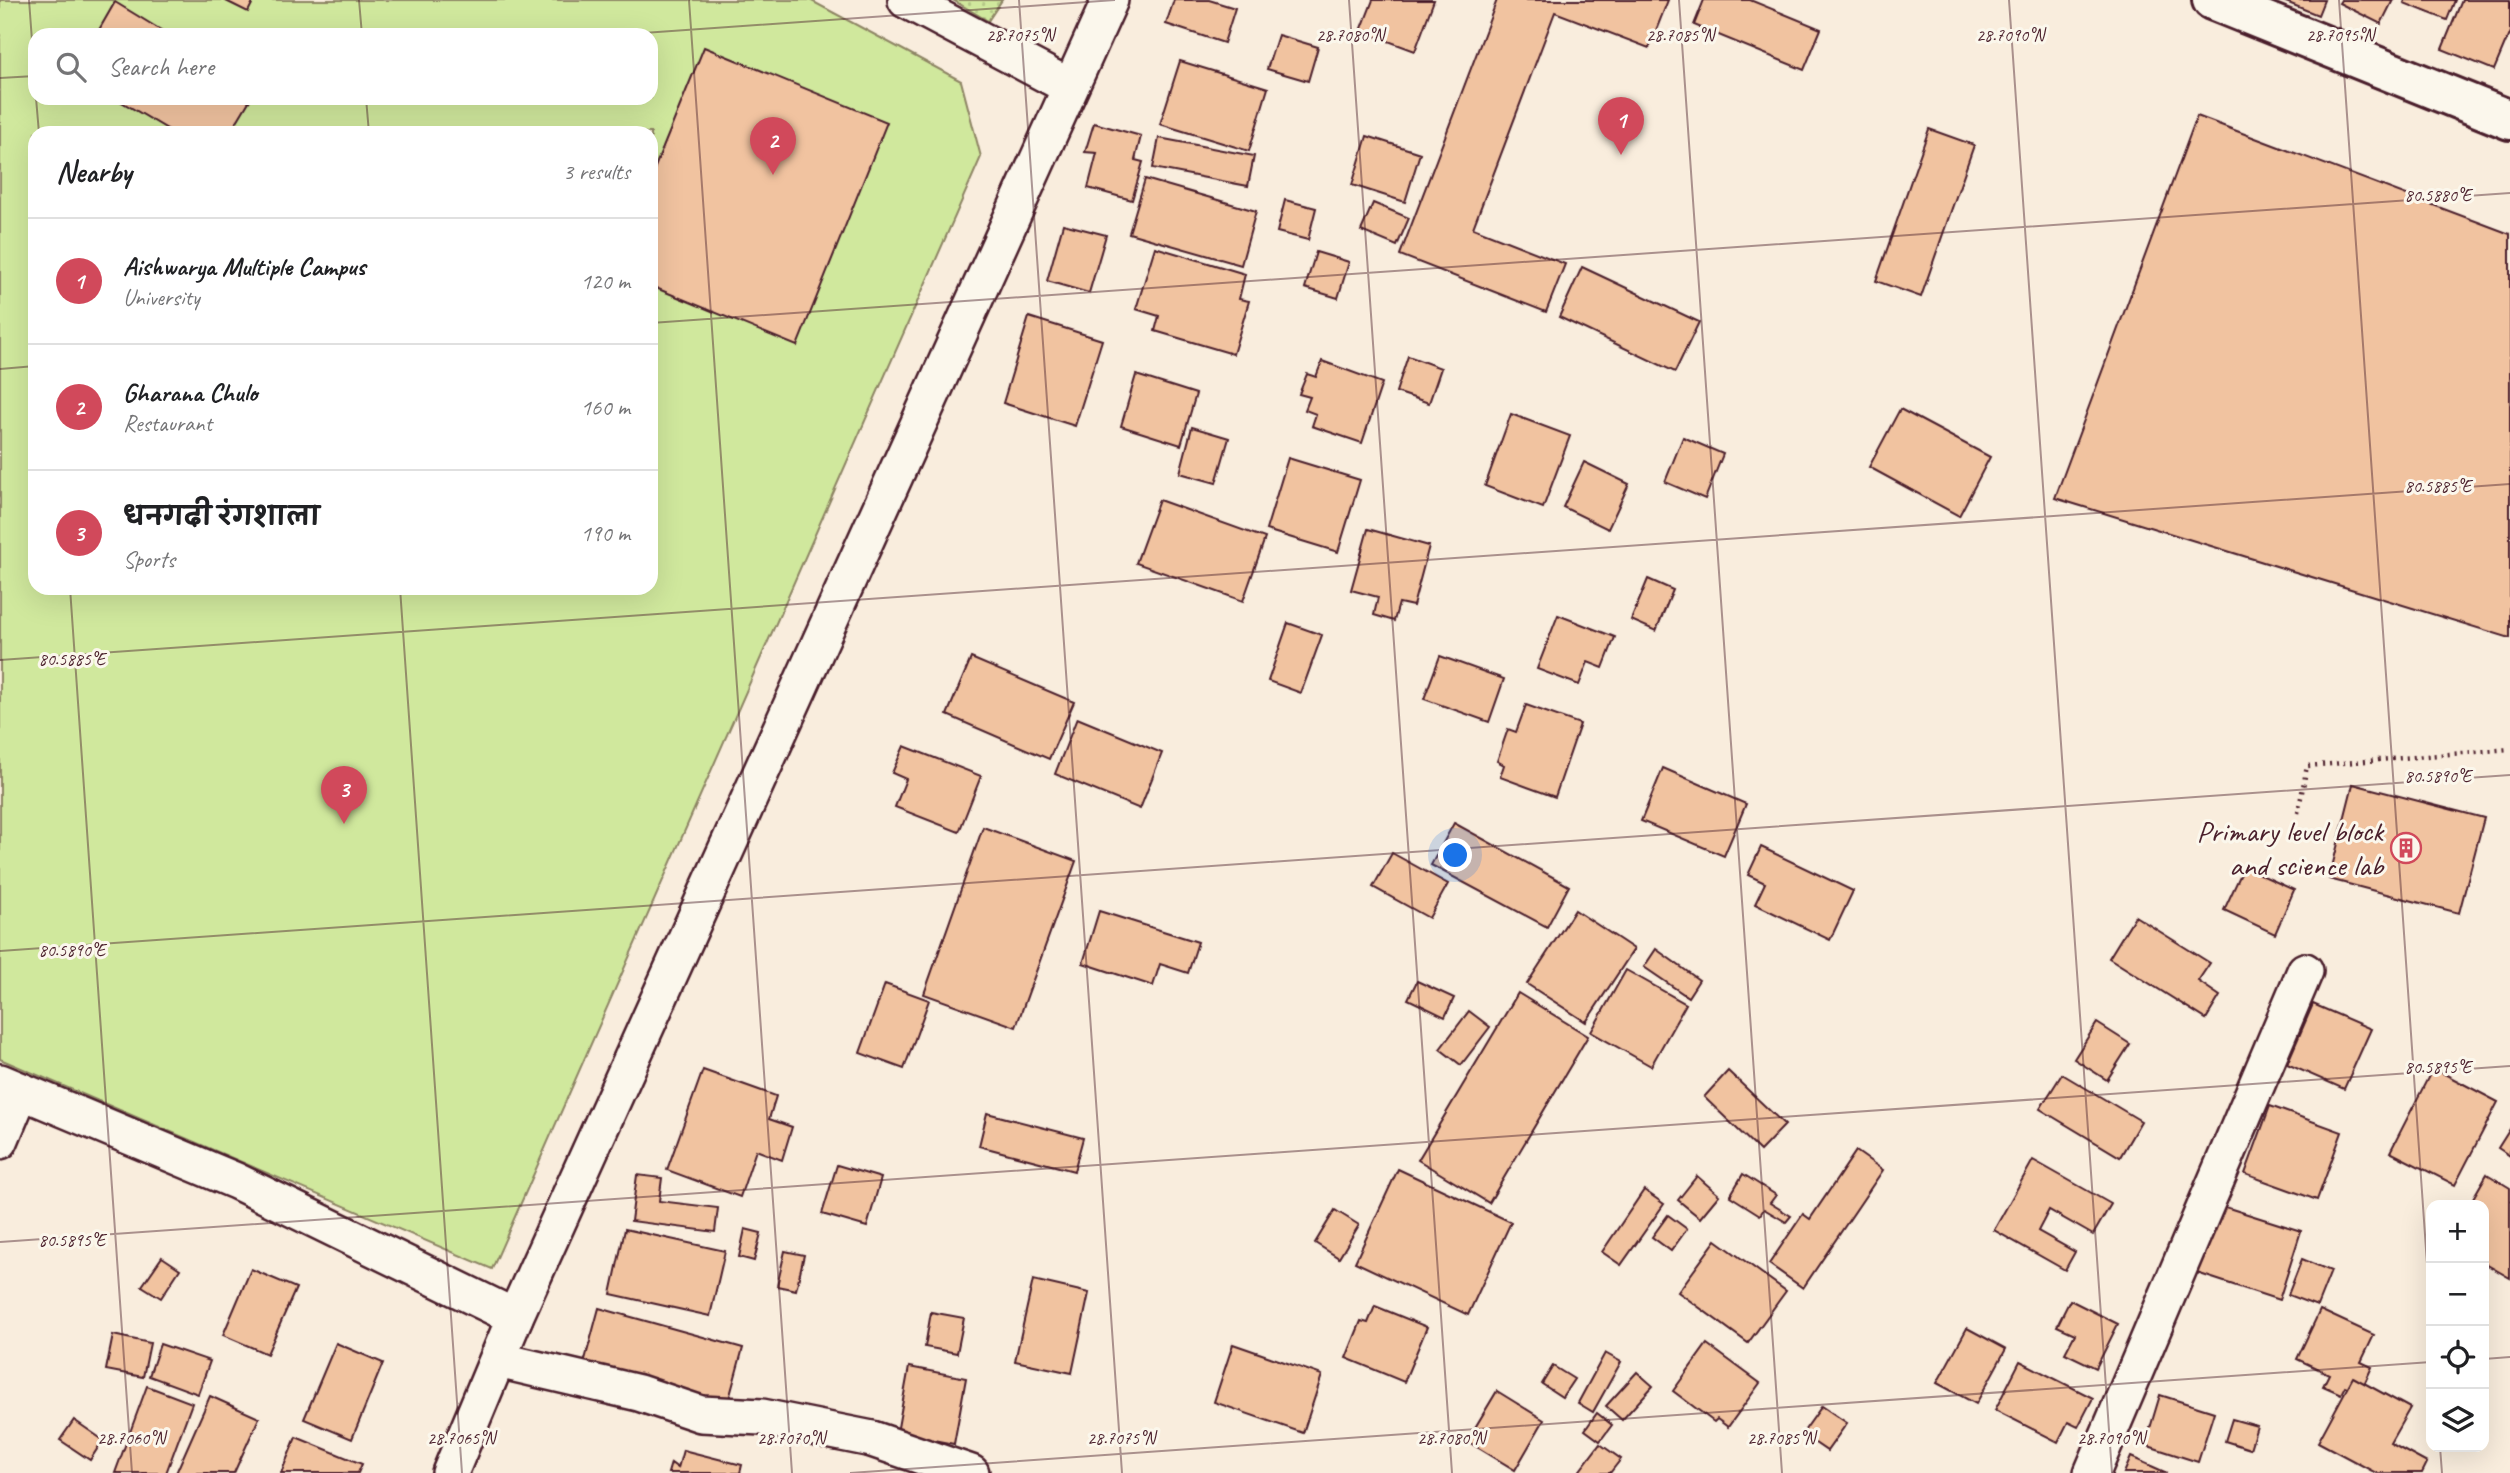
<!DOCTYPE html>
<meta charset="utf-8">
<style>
:root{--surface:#fff;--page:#f2f2f2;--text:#202124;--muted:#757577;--line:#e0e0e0;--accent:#d1495b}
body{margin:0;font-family:Caveat,"Playpen Sans Deva",sans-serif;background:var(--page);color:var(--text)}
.controls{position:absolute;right:21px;bottom:21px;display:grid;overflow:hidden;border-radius:14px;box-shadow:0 7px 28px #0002}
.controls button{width:63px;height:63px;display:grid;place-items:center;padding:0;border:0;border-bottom:2px solid var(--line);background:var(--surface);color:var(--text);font:35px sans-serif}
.you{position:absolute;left:1456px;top:856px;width:24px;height:24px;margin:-18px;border:5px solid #fff;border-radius:50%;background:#1a73e8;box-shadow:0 0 0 10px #1a73e833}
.badge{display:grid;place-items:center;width:46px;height:46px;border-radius:50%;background:var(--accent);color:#fff;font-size:23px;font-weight:700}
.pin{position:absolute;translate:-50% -58px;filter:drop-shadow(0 2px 4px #0008)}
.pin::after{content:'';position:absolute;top:37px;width:24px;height:21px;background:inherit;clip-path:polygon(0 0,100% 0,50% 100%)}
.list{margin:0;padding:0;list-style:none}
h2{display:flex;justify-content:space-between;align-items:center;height:91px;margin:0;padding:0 28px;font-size:30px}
h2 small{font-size:23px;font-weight:400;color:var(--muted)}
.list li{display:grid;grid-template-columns:46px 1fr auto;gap:21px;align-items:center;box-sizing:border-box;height:126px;padding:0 28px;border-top:2px solid var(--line)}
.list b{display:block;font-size:26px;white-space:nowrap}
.list p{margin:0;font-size:23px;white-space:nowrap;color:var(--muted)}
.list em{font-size:23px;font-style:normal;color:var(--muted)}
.icon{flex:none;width:38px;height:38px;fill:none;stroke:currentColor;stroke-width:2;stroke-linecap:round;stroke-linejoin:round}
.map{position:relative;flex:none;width:2510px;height:1473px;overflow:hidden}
.search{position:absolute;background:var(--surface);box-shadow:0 7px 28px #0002;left:28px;top:28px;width:630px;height:77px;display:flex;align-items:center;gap:18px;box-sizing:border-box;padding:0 24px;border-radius:21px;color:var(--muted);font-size:26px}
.panel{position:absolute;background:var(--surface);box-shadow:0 7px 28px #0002;left:28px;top:126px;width:630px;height:469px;border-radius:21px}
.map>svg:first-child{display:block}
.grass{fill:url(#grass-dots);stroke:#8d8464;stroke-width:2}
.green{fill:#d0e89d;stroke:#8d8464;stroke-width:2;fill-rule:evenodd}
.building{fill:#f1c3a0;stroke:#4a1f2b;stroke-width:2}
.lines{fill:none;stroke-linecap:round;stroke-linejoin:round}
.street-casing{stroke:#4a1f2b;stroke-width:40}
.secondary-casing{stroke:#4a1f2b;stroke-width:44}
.path{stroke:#4a1f2b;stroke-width:4.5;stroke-dasharray:2 5;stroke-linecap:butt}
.street{stroke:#fbf7ec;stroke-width:35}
.secondary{stroke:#fbf7ec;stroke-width:38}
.ticks{fill:none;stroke:#4a1f2b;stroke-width:2;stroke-opacity:0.45}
.labels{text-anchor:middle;stroke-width:6;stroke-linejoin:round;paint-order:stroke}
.poi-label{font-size:30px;fill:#4a1f2b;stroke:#fbf7ec;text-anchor:end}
.ticks-label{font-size:18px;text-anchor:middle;fill:#4a1f2b;stroke:#fbf7ec;stroke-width:6;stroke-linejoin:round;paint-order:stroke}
</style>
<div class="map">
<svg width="2510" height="1473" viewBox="0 0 2510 1473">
<defs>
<pattern id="grass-dots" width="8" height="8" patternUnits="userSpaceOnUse" patternTransform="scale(1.75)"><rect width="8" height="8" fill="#d0e89d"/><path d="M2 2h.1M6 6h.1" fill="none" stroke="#b4c787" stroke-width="1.8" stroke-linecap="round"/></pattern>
</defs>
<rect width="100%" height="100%" fill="#f9eddd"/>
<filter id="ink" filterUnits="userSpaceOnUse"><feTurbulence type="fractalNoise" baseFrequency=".0143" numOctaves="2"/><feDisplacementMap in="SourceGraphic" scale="14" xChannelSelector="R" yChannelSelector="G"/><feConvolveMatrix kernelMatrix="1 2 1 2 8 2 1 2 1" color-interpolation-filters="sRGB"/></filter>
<g filter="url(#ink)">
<polygon class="grass" points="953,0 1002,0 988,21"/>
<path class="green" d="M0,0H810L961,81L981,157L492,1269L0,1059ZM35,35H651V98H35ZM35,133H651V588H35Z"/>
<g class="building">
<polygon points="224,0 254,0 248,12"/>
<polygon points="1174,0 1209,0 1235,8 1224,43 1166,24"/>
<polygon points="1373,0 1434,0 1415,51 1361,31"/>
<polygon points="1497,0 1668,0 1649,48 1555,12 1473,228 1565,264 1546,312 1400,255"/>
<polygon points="1704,0 1750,0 1821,29 1804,70 1694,25"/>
<polygon points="2281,0 2324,0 2318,15"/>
<polygon points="2341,0 2393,0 2381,24 2339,3"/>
<polygon points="2405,0 2455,0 2447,20 2404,3"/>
<polygon points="2462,0 2510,0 2510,32 2494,70 2442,49"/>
<polygon points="115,2 169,35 96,35"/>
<polygon points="1278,35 1318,47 1308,81 1267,69"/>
<polygon points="704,47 887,122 797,346 651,286 651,177"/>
<polygon points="1180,61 1268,88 1249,151 1160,124"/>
<polygon points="115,98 251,98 230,133 174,133"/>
<polygon points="2197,116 2510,234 2510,638 2055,498"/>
<polygon points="1094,123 1141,136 1135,160 1143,162 1132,200 1088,188 1097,153 1085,152"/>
<polygon points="1929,129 1974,145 1921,297 1876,281"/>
<polygon points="1367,136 1420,153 1405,202 1352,185"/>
<polygon points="1159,138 1254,156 1248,186 1153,168"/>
<polygon points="1145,179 1256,211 1241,265 1129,233"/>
<polygon points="1285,200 1316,208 1308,240 1277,232"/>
<polygon points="1373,203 1409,218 1397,246 1361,231"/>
<polygon points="1063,224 1106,235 1089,293 1047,281"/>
<polygon points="1155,247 1245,274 1239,299 1249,301 1233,354 1155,331 1159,316 1136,309"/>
<polygon points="1316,252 1349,262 1338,298 1305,288"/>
<polygon points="1582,267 1699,322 1675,372 1559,317"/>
<polygon points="1029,317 1102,340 1075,426 1003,403"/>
<polygon points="1408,356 1441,368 1429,403 1396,392"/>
<polygon points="1322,361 1382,383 1362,443 1312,426 1316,414 1305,410 1310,397 1299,394 1307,374 1316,377"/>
<polygon points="1136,375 1196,394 1181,445 1121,426"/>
<polygon points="1900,409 1990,457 1959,516 1869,467"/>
<polygon points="1511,414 1570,436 1543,508 1485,486"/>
<polygon points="1192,427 1229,438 1216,483 1180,473"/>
<polygon points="1683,437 1723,454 1705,499 1665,482"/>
<polygon points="1288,458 1360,480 1338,552 1266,530"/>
<polygon points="1584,462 1629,484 1608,529 1563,507"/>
<polygon points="1159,500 1265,538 1243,601 1136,563"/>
<polygon points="1368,529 1429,546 1413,606 1399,603 1394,621 1374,615 1378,597 1351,590"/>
<polygon points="1648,579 1673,590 1656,631 1631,620"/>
<polygon points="1558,615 1615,637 1603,668 1588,662 1579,685 1537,669"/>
<polygon points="1288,623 1322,635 1301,693 1268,681"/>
<polygon points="1440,656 1504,679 1489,722 1424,699"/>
<polygon points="971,658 1074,702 1049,759 947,715"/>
<polygon points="1526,705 1580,724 1555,797 1500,777 1504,765 1497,761 1508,729 1516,732"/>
<polygon points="1077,718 1162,753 1140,809 1055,774"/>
<polygon points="904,746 981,776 959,832 895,807 906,779 892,773"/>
<polygon points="1663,768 1746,804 1724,856 1641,821"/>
<polygon points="2353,784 2484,818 2459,913 2329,879"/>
<polygon points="1454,823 1569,886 1547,927 1431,865"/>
<polygon points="983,827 1076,861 1016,1027 924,994"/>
<polygon points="1761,847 1853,891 1830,940 1755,904 1765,883 1748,875"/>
<polygon points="1392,853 1448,884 1429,918 1373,887"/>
<polygon points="2244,867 2294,890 2275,934 2224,910"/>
<polygon points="1575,910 1634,949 1586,1022 1527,984"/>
<polygon points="1099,911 1198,942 1188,973 1160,964 1153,986 1083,963"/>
<polygon points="2135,916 2210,963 2198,981 2220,996 2206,1019 2109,958"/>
<polygon points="1656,949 1699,980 1688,997 1644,967"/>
<polygon points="1626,970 1686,1004 1651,1066 1591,1032"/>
<polygon points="1417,981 1454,998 1445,1017 1408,999"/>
<polygon points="885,984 929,1000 904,1069 860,1053"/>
<polygon points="1518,993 1588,1036 1489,1203 1418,1160"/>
<polygon points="2313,1004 2371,1029 2344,1089 2287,1064"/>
<polygon points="1469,1011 1490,1027 1461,1065 1440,1049"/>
<polygon points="2097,1023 2130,1044 2107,1080 2074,1059"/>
<polygon points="2433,1068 2498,1102 2455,1185 2390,1152"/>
<polygon points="703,1070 776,1096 769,1119 792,1127 782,1160 756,1150 740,1197 667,1170"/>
<polygon points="1728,1071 1785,1125 1760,1151 1704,1097"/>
<polygon points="2062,1074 2141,1121 2120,1157 2040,1109"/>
<polygon points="2270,1106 2342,1132 2317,1200 2245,1174"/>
<polygon points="987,1113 1083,1138 1074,1171 979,1146"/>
<polygon points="2510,1129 2510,1156 2498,1148"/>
<polygon points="1856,1151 1883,1170 1803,1288 1769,1264 1803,1214 1810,1219"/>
<polygon points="2033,1160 2111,1204 2093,1235 2049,1210 2038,1231 2075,1252 2065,1270 1994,1230"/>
<polygon points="837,1165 881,1178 867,1227 822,1214"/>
<polygon points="1398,1169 1511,1222 1468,1315 1355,1262"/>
<polygon points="1743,1174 1776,1195 1770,1203 1791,1216 1786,1222 1764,1209 1760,1215 1730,1196"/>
<polygon points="2487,1174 2510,1188 2510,1278 2484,1263 2484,1205 2469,1205"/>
<polygon points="637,1175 662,1178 659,1201 718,1208 715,1232 631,1221"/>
<polygon points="1697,1176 1719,1195 1700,1218 1678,1200"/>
<polygon points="1644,1190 1664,1204 1621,1265 1602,1252"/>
<polygon points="2219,1205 2301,1231 2279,1300 2197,1273"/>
<polygon points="1335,1210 1359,1225 1339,1258 1315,1243"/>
<polygon points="1668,1215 1687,1229 1671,1251 1652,1237"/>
<polygon points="625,1229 725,1251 710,1316 611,1294"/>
<polygon points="745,1229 761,1233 754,1261 739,1257"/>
<polygon points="1716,1240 1786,1291 1748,1343 1678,1292"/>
<polygon points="785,1251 804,1255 796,1290 777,1286"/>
<polygon points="162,1257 180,1269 161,1298 142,1286"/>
<polygon points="2302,1259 2331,1271 2317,1306 2288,1295"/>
<polygon points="251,1269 296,1288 267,1354 223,1335"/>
<polygon points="1033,1280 1089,1293 1072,1373 1015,1361"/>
<polygon points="2070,1300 2118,1324 2096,1368 2065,1353 2075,1334 2057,1326"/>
<polygon points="1375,1306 1427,1327 1404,1382 1346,1358 1361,1321 1368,1323"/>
<polygon points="599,1308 743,1348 726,1410 582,1371"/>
<polygon points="2320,1310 2374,1335 2361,1362 2372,1367 2360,1393 2345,1386 2341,1394 2323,1386 2329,1374 2297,1359"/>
<polygon points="931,1312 964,1318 957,1353 925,1347"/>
<polygon points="1967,1328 2006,1349 1976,1404 1937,1383"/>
<polygon points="113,1335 150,1343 143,1377 106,1370"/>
<polygon points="336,1343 383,1363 352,1439 304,1419"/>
<polygon points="160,1344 210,1361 198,1394 149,1376"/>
<polygon points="1233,1344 1322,1375 1303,1433 1214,1402"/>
<polygon points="1707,1344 1760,1383 1728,1427 1717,1419 1714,1422 1673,1391"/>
<polygon points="1605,1353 1621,1362 1593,1412 1578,1403"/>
<polygon points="2020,1361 2093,1398 2078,1427 2068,1422 2058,1442 1995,1410"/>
<polygon points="1553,1366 1574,1379 1562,1397 1542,1384"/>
<polygon points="909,1367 966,1378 954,1444 897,1433"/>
<polygon points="1637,1372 1653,1386 1622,1420 1606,1406"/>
<polygon points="2353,1377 2410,1408 2390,1443 2427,1463 2422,1473 2376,1473 2318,1442"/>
<polygon points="147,1386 192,1403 166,1473 115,1473"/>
<polygon points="1497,1391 1544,1420 1515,1470 1467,1441"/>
<polygon points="2160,1395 2214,1412 2198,1462 2145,1445"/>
<polygon points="210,1396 259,1418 234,1473 176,1473"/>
<polygon points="1822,1406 1847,1423 1827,1451 1802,1434"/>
<polygon points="1597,1413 1612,1425 1600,1441 1585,1430"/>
<polygon points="2232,1419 2257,1426 2250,1449 2225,1441"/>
<polygon points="74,1420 103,1440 90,1460 60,1440"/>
<polygon points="296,1437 362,1464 358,1473 281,1473"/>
<polygon points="1600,1444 1621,1459 1610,1473 1578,1473"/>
<polygon points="683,1450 742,1465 740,1473 668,1473 671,1463 678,1468"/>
<polygon points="2131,1457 2167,1473 2124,1473"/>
</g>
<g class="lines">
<g class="street-casing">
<g id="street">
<polyline points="906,0 1070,87"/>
<polyline points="0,1082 236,1181 515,1317"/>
<polyline points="0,1141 21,1091"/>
<polyline points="498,1360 639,1393 701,1414 762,1417 872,1439 971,1473"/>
<polyline points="450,1473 515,1317 1110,0"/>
<polyline points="2092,1473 2305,971"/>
</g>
</g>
<g class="secondary-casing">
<polyline id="secondary" points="2212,0 2510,120"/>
</g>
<polyline class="path" points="2298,813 2307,766 2510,749"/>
<use href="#street" class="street"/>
<use href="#secondary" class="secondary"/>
</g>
</g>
<path class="ticks" d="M29,0L35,81M359,0L362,35M689,0L792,1473M1019,0L1122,1473M1349,0L1452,1473M1679,0L1782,1473M2009,0L2112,1473M2339,0L2431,1321M615,35L1115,0M0,78L35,76M36,98L39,133M366,98L369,133M651,323L2510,193M0,369L35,366M70,588L132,1473M400,588L462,1473M0,660L2510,484M0,951L2510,775M0,1242L2510,1066M2484,1359L2510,1357M2440,1447L2442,1473M850,1473L2431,1362"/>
<defs>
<g id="building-ring" transform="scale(1.575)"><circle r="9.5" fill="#fbf7ec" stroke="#d1495b" stroke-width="1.5"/><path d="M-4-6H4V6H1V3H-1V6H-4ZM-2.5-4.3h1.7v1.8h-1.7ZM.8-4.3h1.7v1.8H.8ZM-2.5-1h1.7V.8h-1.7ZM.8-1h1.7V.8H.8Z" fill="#d1495b"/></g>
</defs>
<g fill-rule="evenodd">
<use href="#building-ring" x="2406" y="848"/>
</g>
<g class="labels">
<g class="poi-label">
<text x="2383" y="841">Primary level block<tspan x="2383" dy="34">and science lab</tspan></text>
</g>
</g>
<g class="ticks-label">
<text x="1020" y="41">28.7075°N</text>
<text x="1350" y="41">28.7080°N</text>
<text x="1680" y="41">28.7085°N</text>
<text x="2010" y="41">28.7090°N</text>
<text x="2340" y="41">28.7095°N</text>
<text x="2438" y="201">80.5880°E</text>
<text x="2438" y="492">80.5885°E</text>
<text x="72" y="665">80.5885°E</text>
<text x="2438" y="782">80.5890°E</text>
<text x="72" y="956">80.5890°E</text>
<text x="2438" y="1073">80.5895°E</text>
<text x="72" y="1246">80.5895°E</text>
<text x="131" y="1444">28.7060°N</text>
<text x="461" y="1444">28.7065°N</text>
<text x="791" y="1444">28.7070°N</text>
<text x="1121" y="1444">28.7075°N</text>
<text x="1451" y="1444">28.7080°N</text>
<text x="1781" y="1444">28.7085°N</text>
<text x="2111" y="1444">28.7090°N</text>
</g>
</svg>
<div class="controls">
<button>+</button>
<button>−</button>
<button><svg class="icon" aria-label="locate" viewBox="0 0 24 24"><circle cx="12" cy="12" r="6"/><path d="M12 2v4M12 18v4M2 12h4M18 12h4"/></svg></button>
<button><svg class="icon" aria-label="layers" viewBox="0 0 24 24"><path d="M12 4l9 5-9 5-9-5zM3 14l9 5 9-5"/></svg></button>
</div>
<div class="you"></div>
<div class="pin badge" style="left:1621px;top:155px">1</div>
<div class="pin badge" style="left:773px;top:175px">2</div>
<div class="pin badge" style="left:344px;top:824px">3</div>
<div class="search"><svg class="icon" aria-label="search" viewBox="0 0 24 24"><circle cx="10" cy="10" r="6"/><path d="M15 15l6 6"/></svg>Search here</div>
<section class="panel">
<h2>Nearby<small>3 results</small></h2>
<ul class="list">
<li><span class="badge">1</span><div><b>Aishwarya Multiple Campus</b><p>University</p></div><em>120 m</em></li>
<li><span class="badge">2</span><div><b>Gharana Chulo</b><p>Restaurant</p></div><em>160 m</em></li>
<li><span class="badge">3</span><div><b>धनगढी रंगशाला</b><p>Sports</p></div><em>190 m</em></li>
</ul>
</section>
</div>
